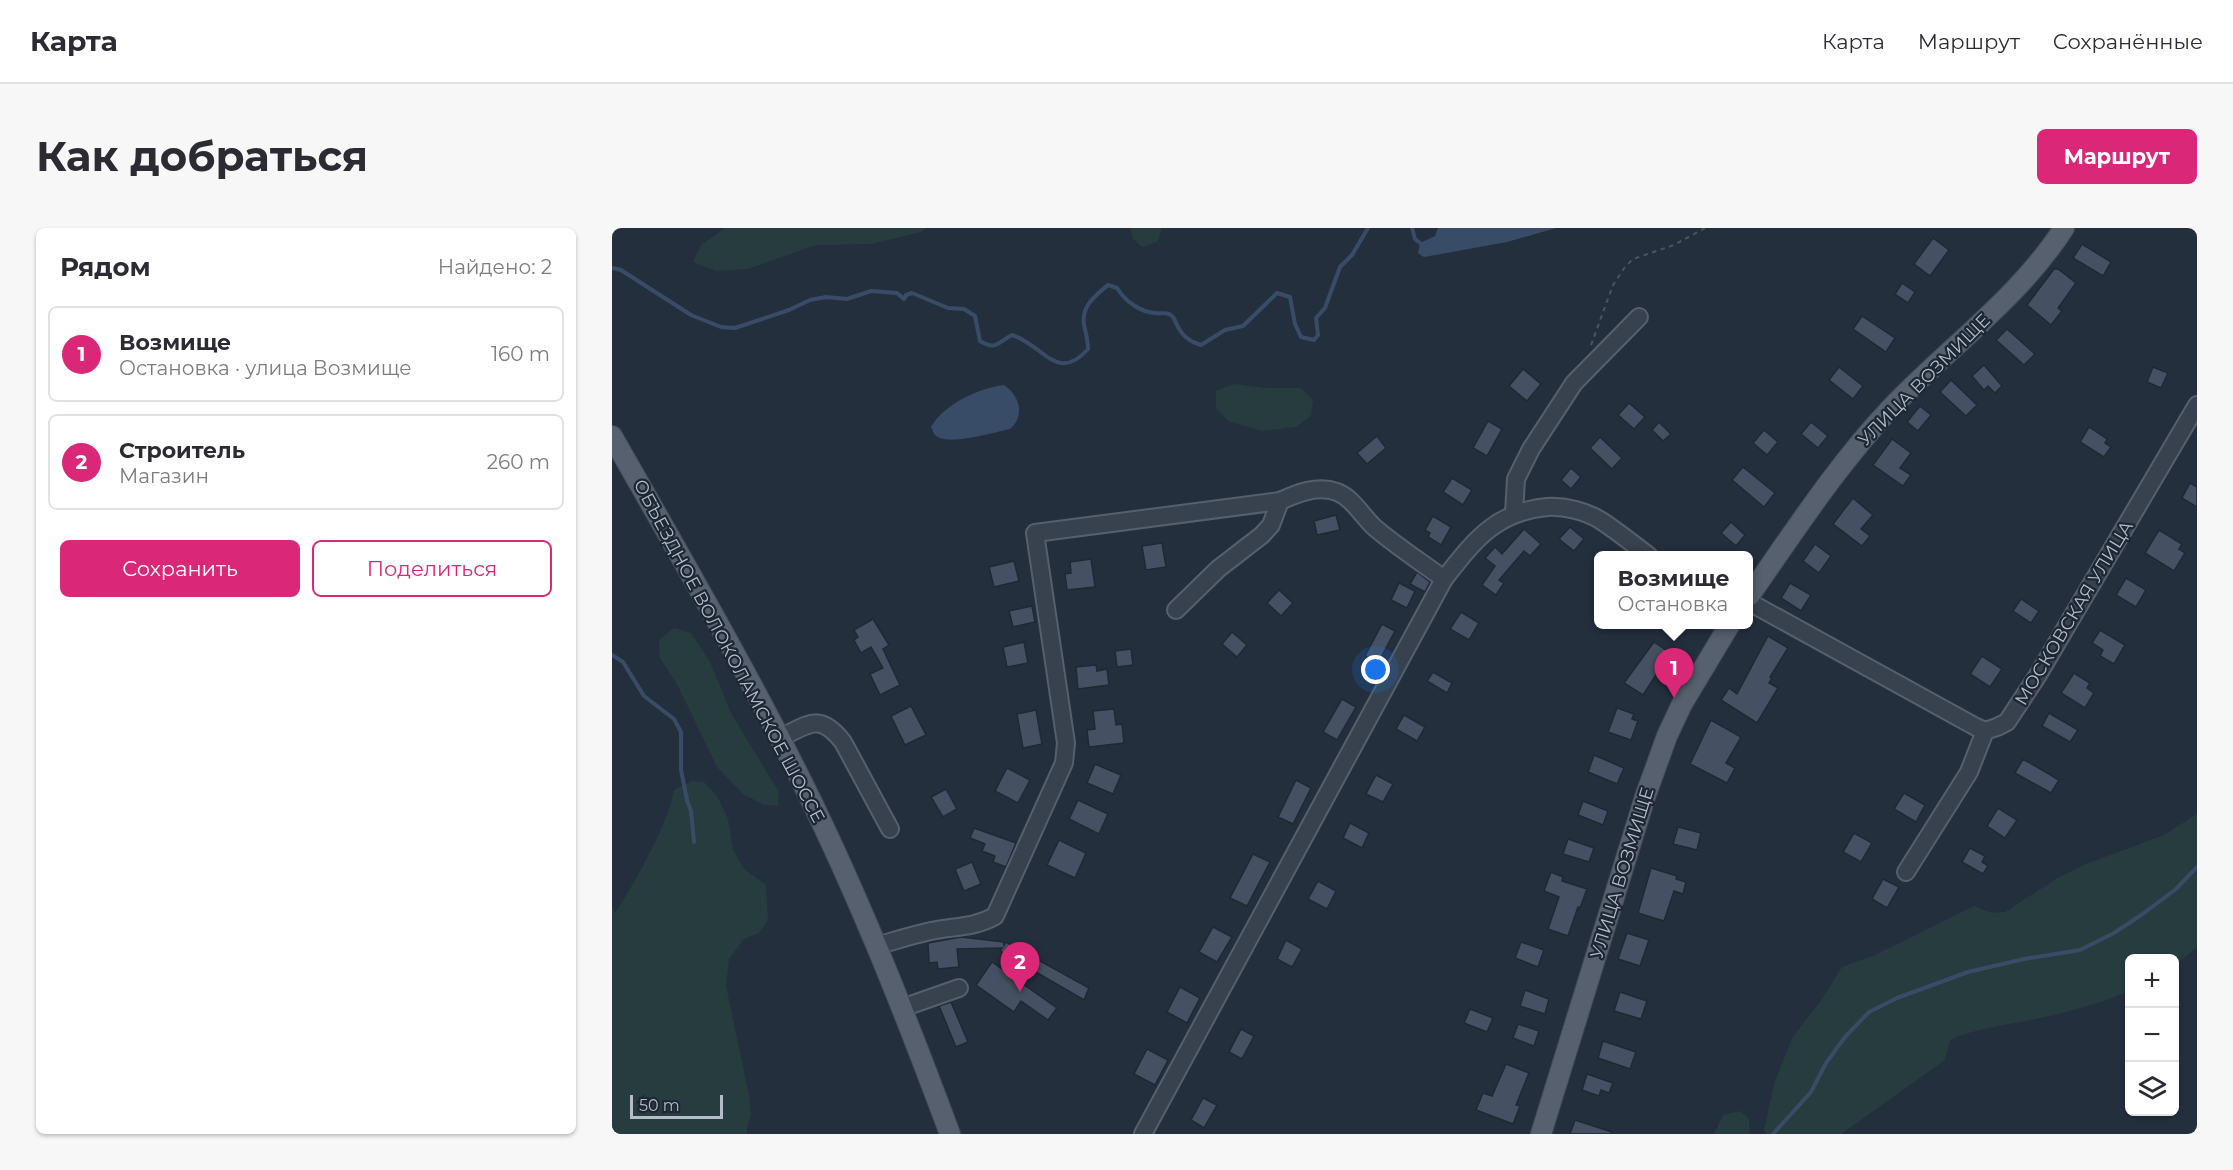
<!DOCTYPE html>
<html lang="ru">
<meta charset="utf-8">
<style>
:root{--surface:#fff;--page:#f7f7f7;--text:#2b2b33;--muted:#7c7c81;--line:#e1e1e2;--accent:#db2777}
body{margin:0;font-family:Montserrat,sans-serif;background:var(--page);color:var(--text)}
.controls{position:absolute;right:18px;bottom:18px;display:grid;overflow:hidden;border-radius:9px;box-shadow:0 2px 4px #0004}
.controls button{width:54px;height:54px;display:grid;place-items:center;padding:0;border:0;border-bottom:2px solid var(--line);background:var(--surface);color:var(--text);font:30px sans-serif}
.scale{position:absolute;left:18px;bottom:15px;width:93px;box-sizing:border-box;padding-left:6px;border:3px solid #b4bcc9;border-top:0;font-size:16px;line-height:21px;white-space:nowrap;color:#b4bcc9;-webkit-text-stroke:4px #1d2633;paint-order:stroke}
.you{position:absolute;left:764px;top:442px;width:21px;height:21px;margin:-15px;border:4px solid #fff;border-radius:50%;background:#1a73e8;box-shadow:0 0 0 9px #1a73e833}
.badge{display:grid;place-items:center;width:39px;height:39px;border-radius:50%;background:var(--accent);color:#fff;font-size:20px;font-weight:700}
.pin{position:absolute;translate:-50% -50px;filter:drop-shadow(0 2px 3px #0008)}
.pin::after{content:'';position:absolute;top:32px;width:21px;height:18px;background:inherit;clip-path:polygon(0 0,100% 0,50% 100%)}
.popup{position:absolute;left:982px;top:323px;width:159px;height:78px;box-sizing:border-box;display:grid;place-content:center;border-radius:9px;background:var(--surface);filter:drop-shadow(0 2px 4px #0005);font-size:20px;white-space:nowrap;color:var(--muted)}
.popup b{font-size:22px;color:var(--text)}
.popup::after{content:'';position:absolute;left:50%;top:100%;margin-left:-12px;border:12px solid transparent;border-top-color:var(--surface)}
.list{margin:0;padding:0;list-style:none}
h2{display:flex;justify-content:space-between;align-items:center;height:78px;margin:0;padding:0 24px;font-size:26px}
h2 small{font-size:20px;font-weight:400;color:var(--muted)}
.list li{display:grid;grid-template-columns:39px 1fr auto;gap:18px;align-items:center;box-sizing:border-box;height:96px;margin:0 12px 12px;padding:0 12px;border:2px solid var(--line);border-radius:9px}
.list b{display:block;font-size:22px;white-space:nowrap}
.list p{margin:0;font-size:20px;white-space:nowrap;color:var(--muted)}
.list em{font-size:20px;font-style:normal;color:var(--muted)}
.actions{display:flex;gap:12px;padding:18px 24px}
.actions a{flex:1;padding:14px 0;border:2px solid var(--accent);border-radius:9px;text-align:center;font-size:21px;color:var(--accent)}
.actions .main{background:var(--accent);color:#fff}
.icon{flex:none;width:33px;height:33px;fill:none;stroke:currentColor;stroke-width:2;stroke-linecap:round;stroke-linejoin:round}
.map{position:relative;flex:none;width:1585px;height:906px;overflow:hidden;border-radius:9px}
header{display:flex;align-items:center;gap:36px;box-sizing:border-box;height:84px;padding:0 30px;background:var(--surface);border-bottom:2px solid var(--line)}
header strong{font-size:28px}
nav{display:flex;gap:33px;margin-inline-start:auto;font-size:21px}
.intro{display:flex;align-items:center;justify-content:space-between;box-sizing:border-box;height:144px;padding:0 36px}
h1{margin:0;font-size:42px}
.button{padding:15px 27px;border-radius:9px;background:var(--accent);color:#fff;font-size:21px;font-weight:700}
main{display:flex;gap:36px;padding:0 36px}
aside{flex:1;background:var(--surface);border-radius:9px;box-shadow:0 2px 4px #0004}
.map>svg:first-child{display:block}
.green{fill:#263c3f}
.water{fill:#394c67}
.lines{fill:none;stroke-linecap:round;stroke-linejoin:round}
.stream{stroke:#394c67;stroke-width:4}
.building{fill:#455162;stroke:#1f2835;stroke-width:1.5}
.minor-casing{stroke:#565f6c;stroke-width:20}
.major-casing{stroke:#414a57;stroke-width:22}
.path{stroke:#44595c;stroke-width:2;stroke-dasharray:4.5 4.5;stroke-linecap:butt}
.minor{stroke:#38414e;stroke-width:16}
.major{stroke:#56606e;stroke-width:20}
.labels{text-anchor:middle;stroke-width:4.5;stroke-linejoin:round;paint-order:stroke}
.street-label{font-size:18px;fill:#b4bcc9;stroke:#1d2633}
</style>
<header>
<strong>Карта</strong>
<nav><a>Карта</a><a>Маршрут</a><a>Сохранённые</a></nav>
</header>
<div class="intro"><h1>Как добраться</h1><a class="button">Маршрут</a></div>
<main>
<aside>
<h2>Рядом<small>Найдено: 2</small></h2>
<ul class="list">
<li><span class="badge">1</span><div><b>Возмище</b><p>Остановка · улица Возмище</p></div><em>160 m</em></li>
<li><span class="badge">2</span><div><b>Строитель</b><p>Магазин</p></div><em>260 m</em></li>
</ul>
<div class="actions"><a class="main">Сохранить</a><a>Поделиться</a></div>
</aside>
<div class="map">
<svg width="1585" height="906" viewBox="0 0 1585 906">
<rect width="100%" height="100%" fill="#242f3e"/>
<g class="green">
<polygon points="113,0 314,0 309,4 259,16 204,17 136,41 104,43 81,34 89,17"/>
<polygon points="518,0 550,0 545,14 530,19 521,11"/>
<polygon points="621,156 654,160 689,160 701,172 699,188 684,199 650,203 616,193 604,180 604,163"/>
<polygon points="62,400 79,405 98,434 120,487 167,564 166,578 152,577 131,566 105,539 66,458 48,430 47,412"/>
<path d="M80,553L92,554L105,568L116,591L121,622L132,641L154,657L156,692L147,705L132,711L117,731L114,758L137,867L139,886L135,900V906H0V679L3,685C20,661 59,590 62,562Z"/>
<path d="M1585,586V719L1563,737L1562,730H1518L1517,763C1485,777 1449,786 1414,793C1388,798 1362,801 1338,812L1333,832L1229,906H1155L1152,902L1163,853L1181,808L1208,774L1230,739L1263,727L1362,678L1380,685L1393,684L1447,649L1474,636L1552,607Z"/>
<polygon points="1128,883 1137,891 1138,906 1102,906 1111,887"/>
</g>
<g class="water">
<polygon points="826,0 944,0 895,14 812,29 806,25 808,15 823,8"/>
<path d="M392,157C407,167 414,187 398,201C383,204 334,219 323,207C321,205 321,202 319,199C332,176 367,160 392,157Z"/>
</g>
<g class="lines">
<g class="stream">
<polyline points="800,0 803,11 808,15"/>
<path d="M0,40L9,42L79,87L109,99L123,100L177,82L198,72L214,69L235,71L259,63L285,65L292,71L294,67L300,65L336,80L352,81L363,88L368,113C385,123 386,114 400,107C432,117 445,156 476,121C476,112 474,106 472,97C469,78 483,68 496,57L505,60C513,73 528,84 543,85C550,86 556,83 561,89C562,90 564,95 565,97C570,108 578,114 589,117L613,102L631,98L665,65L678,69L683,96L689,109L702,112L706,107L704,90L713,80L728,39L740,27L756,0"/>
<polyline points="0,427 11,434 32,468 62,491 69,504 69,542 75,572 79,583 82,614"/>
<polyline points="1161,906 1199,864 1214,835 1233,809 1257,784 1285,770 1356,744 1412,731 1468,722 1502,705 1532,685 1564,661 1585,639"/>
</g>
</g>
<g class="building">
<polygon points="1321,10 1337,22 1318,48 1302,36"/>
<polygon points="1470,16 1499,34 1491,48 1461,30"/>
<polygon points="1442,41 1446,41 1464,55 1446,80 1450,83 1439,97 1415,77"/>
<polygon points="1290,55 1303,64 1296,75 1283,66"/>
<polygon points="1250,88 1283,110 1274,124 1241,101"/>
<polygon points="1395,101 1423,126 1412,137 1384,112"/>
<polygon points="1372,137 1390,158 1383,165 1376,158 1372,162 1360,148"/>
<polygon points="1227,139 1251,158 1241,171 1217,152"/>
<polygon points="1541,139 1556,145 1549,160 1535,154"/>
<polygon points="911,141 929,156 915,173 897,158"/>
<polygon points="1339,152 1365,177 1354,188 1328,164"/>
<polygon points="1017,175 1033,189 1022,201 1006,187"/>
<polygon points="1308,178 1319,187 1306,203 1295,194"/>
<polygon points="876,193 890,201 875,228 861,220"/>
<polygon points="1047,194 1059,206 1051,213 1040,202"/>
<polygon points="1199,194 1216,208 1206,220 1189,206"/>
<polygon points="1477,199 1495,211 1493,215 1499,219 1492,229 1468,214"/>
<polygon points="1152,202 1166,214 1155,227 1141,215"/>
<polygon points="765,208 774,220 755,236 745,225"/>
<polygon points="988,209 1010,230 1000,241 978,220"/>
<polygon points="1280,211 1299,225 1288,240 1299,247 1291,258 1261,237"/>
<polygon points="1131,239 1163,265 1152,279 1120,252"/>
<polygon points="959,240 969,249 959,261 949,252"/>
<polygon points="840,250 860,262 851,277 831,264"/>
<polygon points="1578,255 1585,259 1585,279 1570,270"/>
<polygon points="1241,270 1261,287 1249,301 1258,308 1250,318 1221,296"/>
<polygon points="724,287 728,302 705,307 702,293"/>
<polygon points="821,288 839,299 829,317 816,309 818,305 813,302"/>
<polygon points="1119,294 1133,307 1124,318 1109,305"/>
<polygon points="958,299 972,311 962,323 947,311"/>
<polygon points="912,301 929,316 918,328 912,323 887,352 892,355 884,367 870,357 883,338 873,330 883,319 890,326"/>
<polygon points="1547,302 1570,316 1567,321 1573,325 1562,343 1533,325"/>
<polygon points="550,315 554,339 534,342 530,318"/>
<polygon points="1203,316 1219,328 1207,345 1191,333"/>
<polygon points="479,331 483,359 455,362 453,346 459,345 458,334"/>
<polygon points="402,333 407,353 382,359 377,339"/>
<polygon points="805,344 818,354 813,364 798,356"/>
<polygon points="1514,350 1534,362 1524,379 1504,367"/>
<polygon points="787,355 803,363 795,380 779,372"/>
<polygon points="1178,355 1199,367 1189,383 1169,370"/>
<polygon points="667,362 681,375 669,388 655,375"/>
<polygon points="1409,371 1427,383 1419,395 1401,383"/>
<polygon points="420,378 423,394 401,399 397,383"/>
<polygon points="849,384 867,395 857,412 838,401"/>
<polygon points="261,391 277,417 271,421 288,457 268,467 258,446 271,440 259,419 249,425 242,412 246,409 242,402"/>
<polygon points="770,396 783,403 766,435 753,428"/>
<polygon points="1488,402 1513,417 1502,436 1488,428 1491,422 1480,415"/>
<polygon points="620,404 635,417 625,429 610,416"/>
<polygon points="1156,408 1176,420 1158,449 1160,450 1157,455 1166,460 1145,495 1109,472 1117,460 1125,466"/>
<polygon points="412,414 416,435 395,439 391,419"/>
<polygon points="1042,414 1064,429 1054,443 1049,439 1031,467 1012,455"/>
<polygon points="519,421 521,437 505,439 503,423"/>
<polygon points="1370,428 1390,441 1378,459 1358,446"/>
<polygon points="484,437 485,443 495,441 497,457 466,461 464,439"/>
<polygon points="821,444 840,455 835,465 815,453"/>
<polygon points="1462,445 1478,455 1475,460 1482,465 1473,480 1449,465"/>
<polygon points="730,471 744,479 725,512 711,504"/>
<polygon points="299,478 314,507 293,517 279,488"/>
<polygon points="1005,480 1022,486 1020,491 1026,493 1019,512 996,504"/>
<polygon points="502,481 504,497 510,496 512,515 477,519 475,502 483,501 481,483"/>
<polygon points="424,482 430,516 411,520 405,486"/>
<polygon points="1437,485 1466,502 1458,514 1430,498"/>
<polygon points="792,487 813,499 805,513 784,501"/>
<polygon points="1099,492 1129,509 1114,535 1123,540 1115,555 1078,536"/>
<polygon points="982,527 1012,540 1005,556 976,544"/>
<polygon points="1411,531 1447,552 1439,565 1403,545"/>
<polygon points="483,536 509,547 501,566 475,555"/>
<polygon points="395,540 418,552 406,575 383,563"/>
<polygon points="764,547 781,556 771,574 754,566"/>
<polygon points="684,552 699,560 681,596 666,589"/>
<polygon points="334,561 345,581 331,589 319,569"/>
<polygon points="1292,565 1313,577 1304,594 1282,581"/>
<polygon points="466,572 496,586 487,606 457,591"/>
<polygon points="971,573 996,583 991,597 966,587"/>
<polygon points="1386,580 1405,592 1393,610 1375,598"/>
<polygon points="738,595 757,605 750,620 731,610"/>
<polygon points="1066,599 1089,605 1085,622 1061,616"/>
<polygon points="362,600 404,615 394,639 381,634 383,628 370,623 373,616 358,610"/>
<polygon points="1242,605 1260,615 1249,634 1231,624"/>
<polygon points="956,611 982,620 977,634 951,626"/>
<polygon points="447,612 474,625 463,650 435,637"/>
<polygon points="1358,620 1373,628 1370,634 1376,638 1371,646 1350,634"/>
<polygon points="641,626 658,634 635,678 618,670"/>
<polygon points="360,634 369,656 352,663 343,641"/>
<polygon points="1039,640 1065,648 1064,651 1074,654 1071,666 1062,663 1052,693 1026,685"/>
<polygon points="939,644 951,649 950,653 975,661 968,680 966,679 956,708 936,701 947,669 932,663"/>
<polygon points="1271,651 1287,659 1275,680 1260,671"/>
<polygon points="706,653 724,663 715,681 696,671"/>
<polygon points="601,699 620,709 605,734 587,724"/>
<polygon points="1015,705 1037,712 1028,738 1006,731"/>
<polygon points="349,709 392,714 392,717 394,714 477,760 472,772 388,723 390,720 345,721 347,739 326,741 325,734 317,735 316,715"/>
<polygon points="674,712 690,721 680,739 665,731"/>
<polygon points="909,714 932,722 926,739 903,730"/>
<polygon points="380,734 445,780 436,792 409,773 402,784 364,757"/>
<polygon points="568,759 588,770 575,795 555,784"/>
<polygon points="913,762 937,771 933,786 908,778"/>
<polygon points="1008,764 1035,773 1029,791 1002,783"/>
<polygon points="339,774 356,814 344,819 327,778"/>
<polygon points="858,781 881,790 875,804 852,795"/>
<polygon points="906,796 927,803 922,818 901,810"/>
<polygon points="629,801 642,808 630,831 617,824"/>
<polygon points="991,813 1024,824 1018,841 986,830"/>
<polygon points="535,821 556,832 543,857 522,846"/>
<polygon points="894,836 917,845 904,877 908,878 901,896 864,882 871,865 880,868"/>
<polygon points="975,846 1001,855 997,865 989,862 987,868 970,862"/>
<polygon points="591,870 605,877 592,900 579,892"/>
<polygon points="963,892 1000,904 999,906 958,906"/>
</g>
<g class="lines">
<g class="minor-casing">
<g id="minor">
<polyline points="902,285 904,251 919,221 962,155 1027,89"/>
<polyline points="1137,374 1364,499 1373,503"/>
<polyline points="564,382 606,341 650,307 659,297 668,273"/>
<path d="M168,510C197,496 208,484 231,514L278,601"/>
<polyline points="1294,644 1357,544 1373,503 1385,499 1395,494 1426,447 1585,177"/>
<path d="M264,718C282,713 300,707 319,703C342,698 362,700 383,688L452,535L454,515L423,305L668,273C686,265 705,257 725,264C741,270 750,288 762,299C784,318 809,334 832,351"/>
<polyline points="290,780 347,760"/>
<path d="M531,906L832,351C862,313 883,284 935,279C953,278 973,283 988,292C1005,303 1021,316 1037,328"/>
</g>
</g>
<g class="major-casing">
<g id="major">
<path d="M0,208C66,324 133,439 192,558C248,671 294,788 338,906"/>
<path d="M1137,368C1182,304 1225,237 1279,180C1336,120 1407,70 1452,0"/>
<polyline points="929,906 1033,569 1055,508 1070,476 1118,396"/>
</g>
</g>
<polyline class="path" points="979,117 1001,57 1013,39 1021,31 1062,17 1093,0"/>
<use href="#minor" class="minor"/>
<use href="#major" class="major"/>
</g>
<g class="labels">
<g class="street-label">
<text transform="translate(1312 152) rotate(-45)" y="6">УЛИЦА ВОЗМИЩЕ</text>
<text transform="translate(1462 385) rotate(-59)" y="6">МОСКОВСКАЯ УЛИЦА</text>
<text transform="translate(117 423) rotate(62)" y="6">ОБЪЕЗДНОЕ ВОЛОКОЛАМСКОЕ ШОССЕ</text>
<text transform="translate(1010 645) rotate(-73)" y="6">УЛИЦА ВОЗМИЩЕ</text>
</g>
</g>
</svg>
<div class="controls">
<button>+</button>
<button>−</button>
<button><svg class="icon" aria-label="layers" viewBox="0 0 24 24"><path d="M12 4l9 5-9 5-9-5zM3 14l9 5 9-5"/></svg></button>
</div>
<div class="scale">50 m</div>
<div class="you"></div>
<div class="pin badge" style="left:1062px;top:470px">1</div>
<div class="popup"><b>Возмище</b>Остановка</div>
<div class="pin badge" style="left:408px;top:764px">2</div>
</div>
</main>
